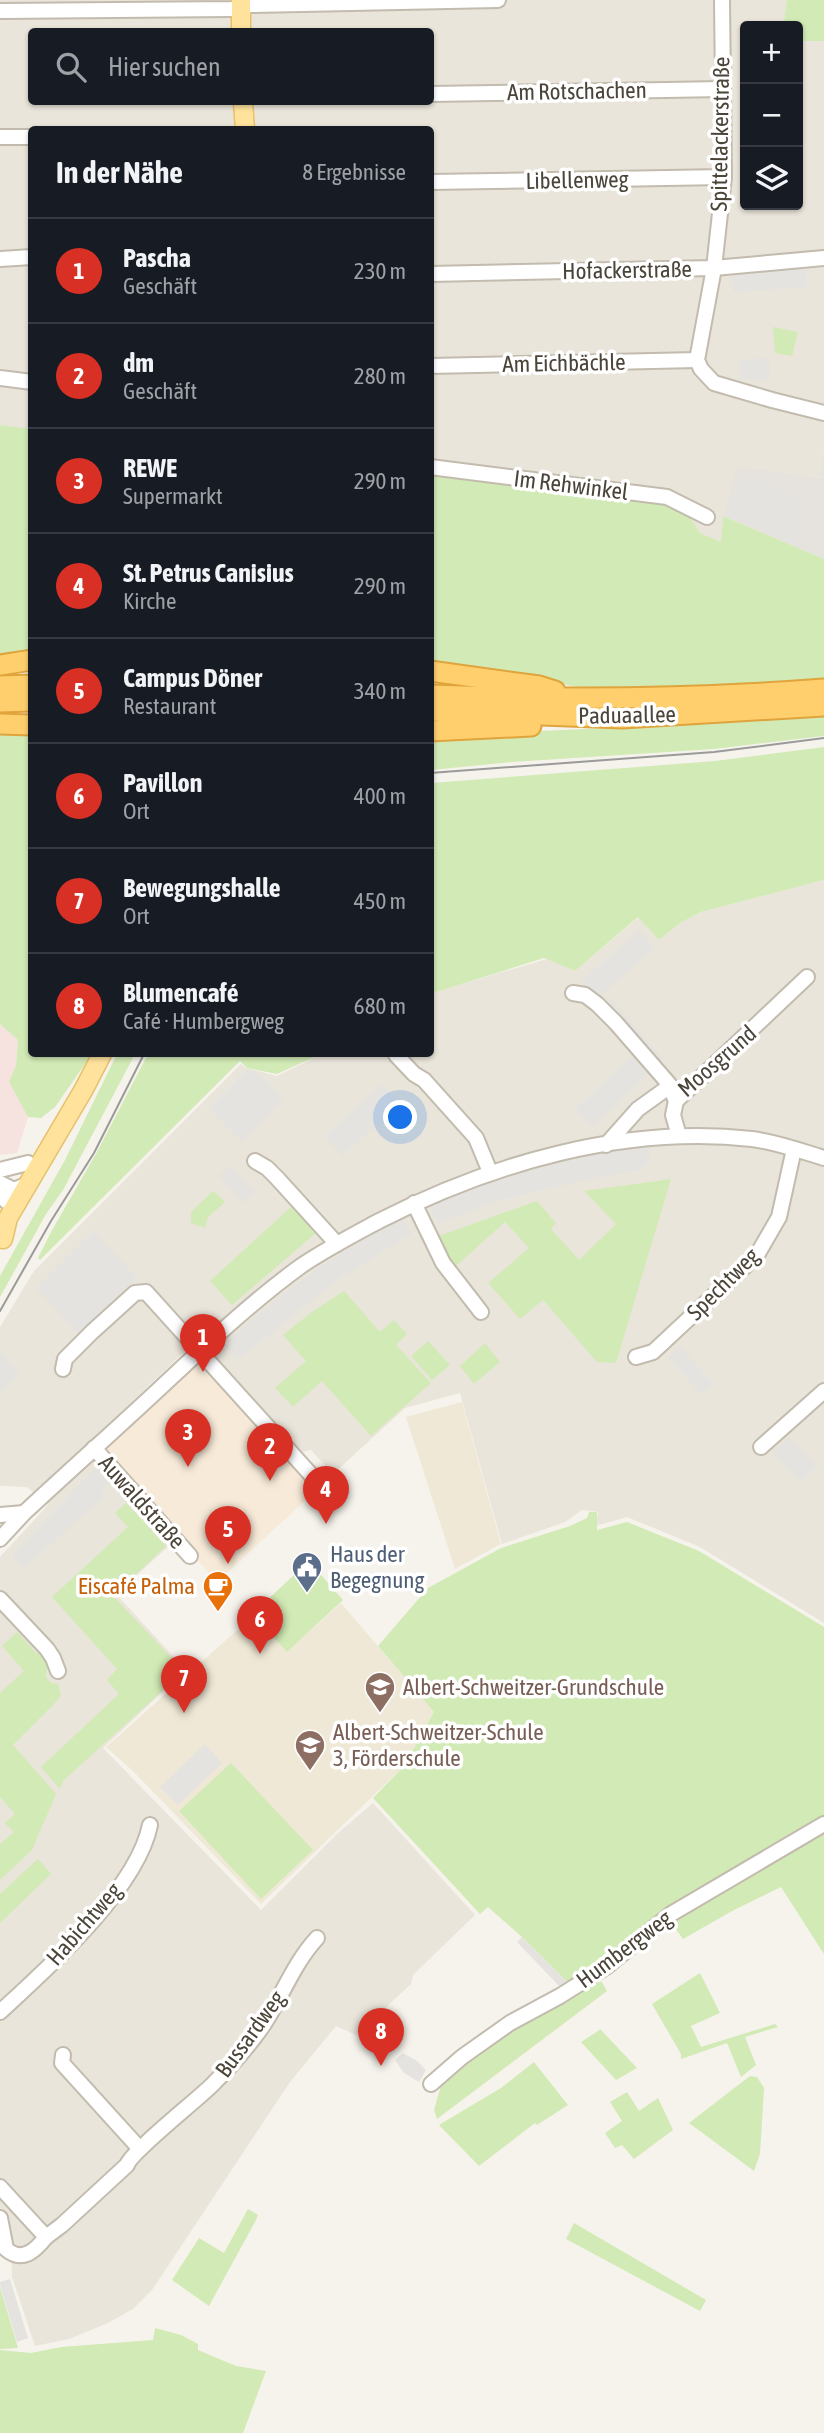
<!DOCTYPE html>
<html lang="de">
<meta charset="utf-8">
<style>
:root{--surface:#171b24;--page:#20242c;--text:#f1f3f6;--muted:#9ea1a6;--line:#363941;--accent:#d93025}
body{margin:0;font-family:"Asap Condensed",sans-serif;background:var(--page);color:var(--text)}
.controls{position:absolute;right:21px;top:21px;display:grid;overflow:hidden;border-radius:7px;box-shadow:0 2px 5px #0004}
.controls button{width:63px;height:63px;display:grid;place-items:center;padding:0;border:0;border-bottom:2px solid var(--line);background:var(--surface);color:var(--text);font:35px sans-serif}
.you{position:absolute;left:401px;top:1118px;width:24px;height:24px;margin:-18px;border:5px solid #fff;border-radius:50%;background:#1a73e8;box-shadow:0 0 0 10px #1a73e833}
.badge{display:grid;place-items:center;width:46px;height:46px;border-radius:50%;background:var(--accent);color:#fff;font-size:23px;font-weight:700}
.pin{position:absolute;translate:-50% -58px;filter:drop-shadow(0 2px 4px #0008)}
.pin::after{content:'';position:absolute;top:37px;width:24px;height:21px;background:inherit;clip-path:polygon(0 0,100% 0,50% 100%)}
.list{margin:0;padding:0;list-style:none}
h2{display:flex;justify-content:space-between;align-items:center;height:91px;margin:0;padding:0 28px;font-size:30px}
h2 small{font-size:23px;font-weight:400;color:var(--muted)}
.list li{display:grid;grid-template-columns:46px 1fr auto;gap:21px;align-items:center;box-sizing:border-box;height:105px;padding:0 28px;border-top:2px solid var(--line)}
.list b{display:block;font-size:26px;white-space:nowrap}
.list p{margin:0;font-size:23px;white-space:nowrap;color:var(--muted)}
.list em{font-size:23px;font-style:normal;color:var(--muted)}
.icon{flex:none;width:38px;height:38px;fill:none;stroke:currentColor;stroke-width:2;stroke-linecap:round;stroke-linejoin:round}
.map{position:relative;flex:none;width:824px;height:2433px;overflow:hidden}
.search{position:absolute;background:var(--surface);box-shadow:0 2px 5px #0004;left:28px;top:28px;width:406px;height:77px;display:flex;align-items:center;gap:18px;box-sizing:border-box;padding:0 24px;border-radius:7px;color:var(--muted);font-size:26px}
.panel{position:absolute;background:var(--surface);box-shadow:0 2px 5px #0004;left:28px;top:126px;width:406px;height:931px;border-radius:7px}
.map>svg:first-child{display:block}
.residential{fill:#eae5da;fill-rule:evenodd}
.commercial{fill:#f7ead8}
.industrial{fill:#e6e2dd}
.education{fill:#efe8d6}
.medical{fill:#f6e3e0}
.green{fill:#d2eab5}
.parking{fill:#e5e3e0}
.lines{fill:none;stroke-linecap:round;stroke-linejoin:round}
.minor-casing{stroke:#c2bbae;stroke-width:18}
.major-casing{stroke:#e6c16a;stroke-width:21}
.highway-casing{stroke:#e0a43c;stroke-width:23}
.minor{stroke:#fff;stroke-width:14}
.major{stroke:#ffe39c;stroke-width:18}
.highway{stroke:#ffcf6e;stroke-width:19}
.tram{stroke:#9a9a9a;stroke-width:2}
.labels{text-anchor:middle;stroke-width:7;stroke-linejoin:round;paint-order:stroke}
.street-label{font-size:23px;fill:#4b4439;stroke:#fff}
.service-label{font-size:23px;fill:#4e5e75;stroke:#fff;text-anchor:start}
.food-label{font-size:23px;fill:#c56008;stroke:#fff;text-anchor:end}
.education-label{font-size:23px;fill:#785e54;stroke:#fff;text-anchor:start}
</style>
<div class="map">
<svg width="824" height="2433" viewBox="0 0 824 2433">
<rect width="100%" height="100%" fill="#f6f3ec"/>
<g class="residential">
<path d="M0,0H787L783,26H745V205H798V41H824V447L822,478L737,468L723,516L722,543L700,533L688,514L431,471L430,130H32L31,429L0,425ZM32,32H430V102H32Z"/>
<polygon points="824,880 824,1623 700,1547 627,1517 596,1526 598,1512 582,1510 565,1522 502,1544 460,1393 405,1408 333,1474 311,1450 302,1452 199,1338 84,1447 171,1544 116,1594 186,1670 103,1748 261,1910 337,1834 373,1803 475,1915 413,1975 411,1984 356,2035 336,2026 290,2082 152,2290 133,2309 108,2323 69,2339 35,2346 12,2277 11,2251 5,2246 0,2252 0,1557 48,1505 27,1487 0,1486 0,1327 34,1271 241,1064 246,1068 277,1076 322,1054 430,1054 431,993 547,959 575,971 639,917 659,940 680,923 701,912"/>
</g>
<polygon class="commercial" points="201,1364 211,1367 320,1487 217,1582 199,1562 199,1557 102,1449 193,1365"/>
<polygon class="industrial" points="824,447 824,559 723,516 737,467 821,478"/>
<g class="education">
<polygon points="462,1402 501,1544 455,1569 406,1417"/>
<polygon points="341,1603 434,1712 404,1766 261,1904 133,1771 106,1747 253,1616 287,1652"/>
</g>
<polygon class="medical" points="0,1024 18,1040 16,1065 10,1082 28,1117 17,1153 0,1155"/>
<g class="green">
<polygon points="787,0 824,0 824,41 798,41 798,26 783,26"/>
<polygon points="773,327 798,332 792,356 775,353"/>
<polygon points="0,425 32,429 31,654 0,659"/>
<polygon points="430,471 661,501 688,514 700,533 721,542 723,516 824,559 824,680 671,687 580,687 431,666"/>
<polygon points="824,711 824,736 714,749 512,762 431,770 430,736 757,721 797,713"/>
<polygon points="0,727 31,729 32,1054 92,1054 55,1107 41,1118 28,1117 9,1082 16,1065 18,1040 0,1024"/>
<polygon points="824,747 824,880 701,912 680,923 659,940 638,917 575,971 544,958 433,993 431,991 431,783 715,761"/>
<polygon points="117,1054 135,1054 63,1190 46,1214 0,1297 0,1276 65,1160"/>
<polygon points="148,1054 321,1054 277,1074 247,1068 240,1061 40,1260 38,1258 51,1232 97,1152"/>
<polygon points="671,1179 616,1363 597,1362 543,1300 520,1319 488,1283 529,1248 505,1222 456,1266 449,1261 436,1237 537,1201 556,1223 551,1229 579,1260 616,1224 584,1191"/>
<polygon points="213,1191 225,1202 208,1217 205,1228 191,1223 191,1212"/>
<polygon points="292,1206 316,1233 232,1305 210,1281"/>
<polygon points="344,1291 380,1332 394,1320 407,1334 396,1345 431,1383 371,1436 322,1381 293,1407 275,1388 306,1361 283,1335 312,1312"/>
<polygon points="428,1341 450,1365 432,1380 411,1356"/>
<polygon points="485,1343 500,1362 474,1384 460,1366"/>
<polygon points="126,1503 166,1546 113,1596 184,1671 63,1781 60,1789 41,1767 119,1694 107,1680 117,1669 52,1597 128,1527 115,1513"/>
<polygon points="589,1512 597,1512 597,1530 627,1522 699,1551 824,1627 824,1820 604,1965 569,1984 522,1937 488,1907 480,1914 373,1798 404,1766 434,1712 378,1646 428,1588 501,1548 570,1526 587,1518"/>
<polygon points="309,1561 343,1600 287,1652 252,1614"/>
<polygon points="17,1632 37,1654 43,1650 48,1661 46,1677 51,1683 58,1684 61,1695 56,1702 13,1745 56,1794 32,1850 0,1880 0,1844 14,1832 5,1823 15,1814 0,1797 0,1693 24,1671 2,1646"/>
<polygon points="231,1763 313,1850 261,1899 179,1811"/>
<polygon points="824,1828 824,1954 781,1887 734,1910 683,1939 669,1920"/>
<polygon points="38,1859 51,1874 0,1923 0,1894"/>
<polygon points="700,1973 720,2013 691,2026 701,2047 775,2024 778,2027 745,2037 756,2065 741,2077 727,2043 681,2059 681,2054 652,2004"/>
<polygon points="598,1976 607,1991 437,2119 434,2110 443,2078 498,2036"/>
<polygon points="601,2029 601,2030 637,2068 616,2080 581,2042"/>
<polygon points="534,2062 568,2105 537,2125 535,2123 479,2166 439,2125 501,2088"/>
<polygon points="750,2076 757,2077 764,2088 760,2154 754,2171 689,2123"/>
<polygon points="627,2092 639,2111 658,2098 673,2130 634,2159 622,2145 615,2148 605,2133 622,2121 610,2102"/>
<polygon points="248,2209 258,2215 256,2220 209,2306 172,2280 199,2238 224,2253"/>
<polygon points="574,2223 706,2300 700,2311 566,2239"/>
<polygon points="0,2287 18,2348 0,2349"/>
<polygon points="155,2328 181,2335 198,2344 198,2350 236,2366 266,2371 243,2433 0,2433 0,2350 31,2353 61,2347 153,2340"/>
</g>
<g class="parking">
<polygon points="806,267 807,287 733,292 731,273"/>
<polygon points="769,358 770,379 740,380 739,360"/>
<polygon points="740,474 802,501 796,516 804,520 794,544 727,515"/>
<polygon points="639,930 655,948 597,999 581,982"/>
<polygon points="609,997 663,1059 657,1065 602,1003"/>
<polygon points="636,1053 652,1071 592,1127 575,1109"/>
<polygon points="248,1069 264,1078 284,1099 242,1142 209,1109"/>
<polygon points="382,1084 399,1103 342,1156 325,1136"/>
<polygon points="650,1146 650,1160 642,1169 541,1190 502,1200 438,1223 428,1203 465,1187 576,1155"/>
<polygon points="230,1166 255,1192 243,1203 219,1176"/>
<polygon points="402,1216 412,1234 340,1278 239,1359 222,1345 294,1285 327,1262"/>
<polygon points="94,1231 137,1278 78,1333 36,1288"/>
<polygon points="679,1346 714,1384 702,1395 668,1357"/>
<polygon points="0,1351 20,1374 0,1392"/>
<polygon points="789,1437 817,1466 800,1482 772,1453"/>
<polygon points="96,1468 110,1482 101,1491 105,1496 24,1568 12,1555"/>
<polygon points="205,1744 222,1763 178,1805 160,1787"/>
<polygon points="522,1937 569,1984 562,1989 517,1942"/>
<polygon points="403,2053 417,2061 426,2070 419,2082 404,2073 395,2060"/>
<polygon points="10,2279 28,2338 17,2342 0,2285 0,2282"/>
</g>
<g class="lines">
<g class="minor-casing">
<g id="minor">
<polyline points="722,0 724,177 714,268 697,360 701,369 714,383 772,400 824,413"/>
<polyline points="0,11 232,9 251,5 498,0"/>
<polyline points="430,94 723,89"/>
<polyline points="0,137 32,137"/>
<polyline points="430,182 724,177"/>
<polyline points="0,259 32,257"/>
<polyline points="430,274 714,268 824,258"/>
<polyline points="430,366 697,360"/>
<polyline points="0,378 32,382"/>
<polyline points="430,467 667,497 707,517"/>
<polyline points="573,993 585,995 597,1004 616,1023 669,1084 676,1101"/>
<polyline points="396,1055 414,1074 424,1080 476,1138 490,1172"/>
<polyline points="676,1101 807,977"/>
<polyline points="676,1101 673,1115 679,1136"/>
<polyline points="606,1145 638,1109 670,1086"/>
<polyline points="255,1161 267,1168 277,1178 337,1244"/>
<polyline points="0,1170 28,1163"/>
<polyline points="0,1183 14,1190 28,1184"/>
<polyline points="0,1192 6,1201"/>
<polyline points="414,1203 443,1263 481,1312"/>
<polyline points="636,1357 653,1352 757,1255 779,1217 794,1149"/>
<polyline points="63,1369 65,1359 92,1332 135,1293 146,1292 313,1477"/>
<polyline points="761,1447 824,1391"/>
<polyline points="94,1448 190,1556"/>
<polyline points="0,1515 24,1513"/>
<path d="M0,1539L24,1513C68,1472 113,1432 157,1391C203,1348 250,1303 301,1266C326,1249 353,1235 379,1221C493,1163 624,1125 752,1139C776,1142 801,1151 824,1158"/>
<polyline points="0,1599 47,1649 53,1658 58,1671"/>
<path d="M0,2012C48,1968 137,1889 150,1825"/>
<polyline points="63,2055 62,2063 140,2149"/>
<polyline points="431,2084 462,2057 510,2023 560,1996 606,1967 671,1914 824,1824"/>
<path d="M0,2187L46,2237C35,2251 22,2263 6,2249L0,2218"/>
<path d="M46,2237L62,2225L127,2165C131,2152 197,2100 212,2085C231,2066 249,2046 264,2024C282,1996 294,1963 317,1938"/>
</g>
</g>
<g class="major-casing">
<g id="major">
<polyline points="241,0 241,32"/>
<polyline points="243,102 245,130"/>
<polyline points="3,1239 8,1218 84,1089 102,1054"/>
</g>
</g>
<g class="highway-casing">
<g id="highway">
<polyline points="0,665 32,660"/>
<polyline points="430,671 539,686 555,691"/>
<polyline points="0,686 32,685"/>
<path d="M430,695C562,700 693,699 824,689"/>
<polyline points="0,702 32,701"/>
<polyline points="430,711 622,718 824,706"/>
<polyline points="0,724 32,725"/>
<polyline points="430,731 531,726"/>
</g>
</g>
<use href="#minor" class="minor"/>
<use href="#major" class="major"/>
<use href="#highway" class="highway"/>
<g class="tram">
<polyline points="430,773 714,752 824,738"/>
<polyline points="0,1311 51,1221 94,1153 144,1054"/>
</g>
</g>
<defs>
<g id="civic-pin" transform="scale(1.575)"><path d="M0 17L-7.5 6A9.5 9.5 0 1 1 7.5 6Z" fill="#5c6f8a" stroke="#fff"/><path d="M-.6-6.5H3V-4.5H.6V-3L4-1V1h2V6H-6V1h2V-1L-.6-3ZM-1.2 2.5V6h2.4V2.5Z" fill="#fff"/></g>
<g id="cafe-pin" transform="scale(1.575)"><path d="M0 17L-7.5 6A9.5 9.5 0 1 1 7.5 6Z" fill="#e8710a" stroke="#fff"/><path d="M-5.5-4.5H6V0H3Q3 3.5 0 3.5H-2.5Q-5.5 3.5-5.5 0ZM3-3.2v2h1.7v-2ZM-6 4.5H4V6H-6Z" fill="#fff"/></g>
<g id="school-pin" transform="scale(1.575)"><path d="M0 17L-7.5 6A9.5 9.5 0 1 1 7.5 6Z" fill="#8d6e63" stroke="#fff"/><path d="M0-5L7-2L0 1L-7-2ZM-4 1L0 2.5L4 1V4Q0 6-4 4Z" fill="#fff"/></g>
</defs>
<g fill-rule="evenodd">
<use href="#civic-pin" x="307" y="1567"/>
<use href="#cafe-pin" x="218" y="1586"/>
<use href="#school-pin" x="380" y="1687"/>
<use href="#school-pin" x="310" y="1745"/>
</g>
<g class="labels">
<g class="street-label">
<text transform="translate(577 91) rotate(-1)" y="8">Am Rotschachen</text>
<text transform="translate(720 134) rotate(-89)" y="8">Spittelackerstraße</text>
<text transform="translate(577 180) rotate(-1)" y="8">Libellenweg</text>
<text transform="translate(627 270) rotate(-1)" y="8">Hofackerstraße</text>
<text transform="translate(564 363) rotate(-1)" y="8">Am Eichbächle</text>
<text transform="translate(571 485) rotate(7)" y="8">Im Rehwinkel</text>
<text transform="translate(627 715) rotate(-1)" y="8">Paduaallee</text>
<text transform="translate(717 1061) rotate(-41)" y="8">Moosgrund</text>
<text transform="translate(723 1284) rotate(-45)" y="8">Spechtweg</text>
<text transform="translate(142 1502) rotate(48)" y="8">Auwaldstraße</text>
<text transform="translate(84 1924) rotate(-49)" y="8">Habichtweg</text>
<text transform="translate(624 1949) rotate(-37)" y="8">Humbergweg</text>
<text transform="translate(250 2034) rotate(-54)" y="8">Bussardweg</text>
</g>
<g class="service-label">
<text x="330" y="1562">Haus der<tspan x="330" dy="26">Begegnung</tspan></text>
</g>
<g class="food-label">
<text x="195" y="1594">Eiscafé Palma</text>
</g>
<g class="education-label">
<text x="403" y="1695">Albert-Schweitzer-Grundschule</text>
<text x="333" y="1740">Albert-Schweitzer-Schule<tspan x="333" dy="26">3, Förderschule</tspan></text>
</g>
</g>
</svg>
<div class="controls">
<button>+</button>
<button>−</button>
<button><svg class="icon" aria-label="layers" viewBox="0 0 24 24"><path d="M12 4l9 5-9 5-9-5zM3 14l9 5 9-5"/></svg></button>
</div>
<div class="you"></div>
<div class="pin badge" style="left:203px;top:1372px">1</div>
<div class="pin badge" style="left:270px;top:1481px">2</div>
<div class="pin badge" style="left:188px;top:1467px">3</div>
<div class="pin badge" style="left:326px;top:1524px">4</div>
<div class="pin badge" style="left:228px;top:1564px">5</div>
<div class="pin badge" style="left:260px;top:1654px">6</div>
<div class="pin badge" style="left:184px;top:1713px">7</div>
<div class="pin badge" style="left:381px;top:2066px">8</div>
<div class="search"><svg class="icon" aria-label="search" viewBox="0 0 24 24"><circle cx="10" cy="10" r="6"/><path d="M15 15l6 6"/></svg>Hier suchen</div>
<section class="panel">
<h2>In der Nähe<small>8 Ergebnisse</small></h2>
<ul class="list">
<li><span class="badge">1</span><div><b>Pascha</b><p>Geschäft</p></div><em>230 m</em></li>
<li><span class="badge">2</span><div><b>dm</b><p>Geschäft</p></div><em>280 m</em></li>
<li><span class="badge">3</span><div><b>REWE</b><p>Supermarkt</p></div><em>290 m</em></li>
<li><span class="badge">4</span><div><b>St. Petrus Canisius</b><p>Kirche</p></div><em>290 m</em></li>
<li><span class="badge">5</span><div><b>Campus Döner</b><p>Restaurant</p></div><em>340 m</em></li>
<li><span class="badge">6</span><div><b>Pavillon</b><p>Ort</p></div><em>400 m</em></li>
<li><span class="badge">7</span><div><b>Bewegungshalle</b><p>Ort</p></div><em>450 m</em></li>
<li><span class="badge">8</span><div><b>Blumencafé</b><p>Café · Humbergweg</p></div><em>680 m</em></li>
</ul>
</section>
</div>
